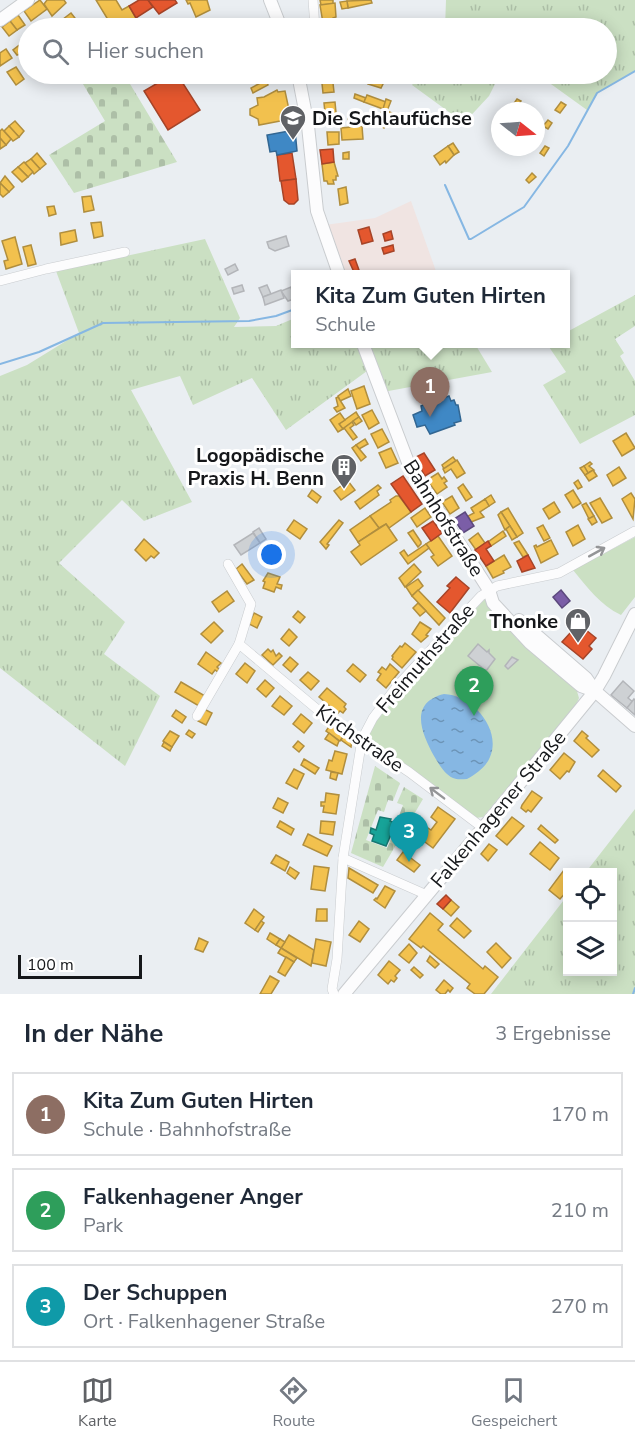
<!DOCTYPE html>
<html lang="de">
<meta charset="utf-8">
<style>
:root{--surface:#fff;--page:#f2f2f3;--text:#1f2937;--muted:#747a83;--line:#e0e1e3;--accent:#606266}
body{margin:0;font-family:"Nunito Sans",sans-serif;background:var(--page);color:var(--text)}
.controls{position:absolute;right:18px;bottom:18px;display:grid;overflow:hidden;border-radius:0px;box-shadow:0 3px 15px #0003}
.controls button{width:54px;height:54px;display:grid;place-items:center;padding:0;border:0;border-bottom:2px solid var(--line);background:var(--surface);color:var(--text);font:30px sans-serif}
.compass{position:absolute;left:491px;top:102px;width:54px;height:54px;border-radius:50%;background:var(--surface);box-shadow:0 3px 15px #0003;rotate:107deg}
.scale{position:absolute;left:18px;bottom:15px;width:124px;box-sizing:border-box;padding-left:6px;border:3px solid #15171a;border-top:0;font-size:16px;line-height:21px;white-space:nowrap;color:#15171a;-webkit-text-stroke:4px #fff;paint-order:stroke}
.you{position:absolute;left:272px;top:555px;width:21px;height:21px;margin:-15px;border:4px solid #fff;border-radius:50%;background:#1a73e8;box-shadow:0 0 0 9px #1a73e833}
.badge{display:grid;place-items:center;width:39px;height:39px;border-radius:50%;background:var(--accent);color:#fff;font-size:20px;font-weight:700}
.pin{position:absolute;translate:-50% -50px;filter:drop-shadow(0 2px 3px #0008)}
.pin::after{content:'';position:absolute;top:32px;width:21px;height:18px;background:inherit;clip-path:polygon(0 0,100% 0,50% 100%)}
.popup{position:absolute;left:291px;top:270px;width:279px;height:78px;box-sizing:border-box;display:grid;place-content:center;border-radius:0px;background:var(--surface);filter:drop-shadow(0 2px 4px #0005);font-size:20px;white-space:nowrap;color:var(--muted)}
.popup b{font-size:22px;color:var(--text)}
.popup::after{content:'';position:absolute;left:50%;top:100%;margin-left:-12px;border:12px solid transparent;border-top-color:var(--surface)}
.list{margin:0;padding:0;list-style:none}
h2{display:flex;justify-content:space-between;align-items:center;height:78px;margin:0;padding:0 24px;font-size:26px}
h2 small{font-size:20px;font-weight:400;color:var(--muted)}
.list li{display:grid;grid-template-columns:39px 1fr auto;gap:18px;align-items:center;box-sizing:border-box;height:84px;margin:0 12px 12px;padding:0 12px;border:2px solid var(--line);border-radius:0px}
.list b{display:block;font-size:22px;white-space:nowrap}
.list p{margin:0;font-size:20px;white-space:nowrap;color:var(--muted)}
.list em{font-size:20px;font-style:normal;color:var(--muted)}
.icon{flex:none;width:33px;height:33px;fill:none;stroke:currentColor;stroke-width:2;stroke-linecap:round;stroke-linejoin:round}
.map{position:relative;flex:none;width:635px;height:994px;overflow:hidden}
.search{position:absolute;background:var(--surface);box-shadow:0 3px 15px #0003;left:18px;right:18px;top:18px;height:66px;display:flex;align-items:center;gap:15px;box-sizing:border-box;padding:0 21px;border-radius:33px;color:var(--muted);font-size:22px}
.sheet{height:366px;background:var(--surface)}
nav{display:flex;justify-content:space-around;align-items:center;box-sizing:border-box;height:84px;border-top:2px solid var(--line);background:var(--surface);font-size:16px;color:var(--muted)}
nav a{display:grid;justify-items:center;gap:3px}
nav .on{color:var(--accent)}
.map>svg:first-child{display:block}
.commercial{fill:#f0e4e2}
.grass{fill:url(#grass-tufts)}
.cemetery{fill:url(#cemetery-stones)}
.park{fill:#cbe0c3}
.water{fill:url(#water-ripples)}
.homes{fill:#f2c14e;stroke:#b08e3e;stroke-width:1.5}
.shops{fill:#e4572e;stroke:#a64428;stroke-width:1.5}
.offices{fill:#7b5ea7;stroke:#5c497d;stroke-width:1.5}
.schools{fill:#3f88c5;stroke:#326692;stroke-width:1.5}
.public{fill:#17a398;stroke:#167972;stroke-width:1.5}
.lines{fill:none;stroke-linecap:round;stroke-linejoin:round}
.stream{stroke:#86b7e3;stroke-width:2}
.building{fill:#ced1d4;stroke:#b3b5b9;stroke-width:1.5}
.street-casing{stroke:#c9cccf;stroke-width:10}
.secondary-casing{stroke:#c9cccf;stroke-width:14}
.street{stroke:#fcfcfd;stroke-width:9}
.secondary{stroke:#fcfcfd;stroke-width:12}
.oneway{stroke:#949597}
.labels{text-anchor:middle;stroke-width:6;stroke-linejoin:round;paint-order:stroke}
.poi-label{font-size:20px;font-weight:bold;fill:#15171a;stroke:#fff;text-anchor:end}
.street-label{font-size:20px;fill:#15171a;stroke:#fff}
</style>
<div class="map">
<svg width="635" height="994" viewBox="0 0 635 994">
<defs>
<pattern id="grass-tufts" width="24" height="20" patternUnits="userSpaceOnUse" patternTransform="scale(1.5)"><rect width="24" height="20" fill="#cbe0c3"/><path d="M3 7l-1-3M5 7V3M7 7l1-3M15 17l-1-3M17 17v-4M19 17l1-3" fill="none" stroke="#adbfa7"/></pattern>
<pattern id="cemetery-stones" width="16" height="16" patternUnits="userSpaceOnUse" patternTransform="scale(1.5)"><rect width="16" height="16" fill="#cbe0c3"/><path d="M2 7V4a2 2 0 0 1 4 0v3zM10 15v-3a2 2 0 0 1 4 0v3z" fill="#adbfa7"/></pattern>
<pattern id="water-ripples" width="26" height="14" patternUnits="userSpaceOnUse" patternTransform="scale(1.5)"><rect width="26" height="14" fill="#86b7e3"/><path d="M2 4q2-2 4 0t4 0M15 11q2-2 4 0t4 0" fill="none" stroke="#6c94b7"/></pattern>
</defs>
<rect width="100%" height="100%" fill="#eaeef2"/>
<polygon class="commercial" points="411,201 437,274 342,274 325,225 375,218"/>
<g class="grass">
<polygon points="446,0 635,0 635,71 598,93 587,110 537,74 606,74 606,28 445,28"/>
<polygon points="420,74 500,74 489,96 464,123 412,85"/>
<polygon points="205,239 240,318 234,327 276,326 295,318 295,344 356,344 367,371 286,430 252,378 193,405 180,376 131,390 192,502 144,521 122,500 59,563 125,622 104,654 160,696 125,766 0,668 0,376 27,365 79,333 56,271"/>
<polygon points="635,295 635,326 615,339 624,353 620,356 635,381 635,415 580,444 543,385 566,372 547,344 565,344 565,333"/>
<polygon points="365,344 475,344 492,372 383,392"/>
<polygon points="635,809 635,994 491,994 567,896 568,972 612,972 612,872 586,872"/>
</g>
<g class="cemetery">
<polygon points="77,74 124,74 177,162 74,193 49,155 105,121"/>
<polygon points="375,766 400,783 393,801 388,800 384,812 378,810 366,840 387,848 401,818 399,816 403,805 397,803 404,787 423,799 383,867 351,853"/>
</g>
<g class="park">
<path d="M635,537V597L621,615C600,605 588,588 573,570Z"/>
<polygon points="485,599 517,639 576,688 579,698 575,707 483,817 476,818 369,737 372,726 444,643"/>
</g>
<path class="water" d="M444,694C472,695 502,729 490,757C486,767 476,774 467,779C463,779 457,780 453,778C444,774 439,764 434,756C422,734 408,703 444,694Z"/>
<g class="homes">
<polygon points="40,0 47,9 31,21 24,11"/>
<polygon points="47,0 64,0 66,3 52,16 44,4"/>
<polygon points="96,0 116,0 122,10 129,6 136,18 118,28 113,28"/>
<polygon points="186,0 207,0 210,10 196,17 190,3 188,4"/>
<polygon points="320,0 333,0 333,4 321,5"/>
<polygon points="371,0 372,3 348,8 347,1"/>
<polygon points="347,1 348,8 342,9 340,2"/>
<polygon points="335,3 336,17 333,18 334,25 329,26 328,22 323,23 320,5"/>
<polygon points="71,13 75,18 59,28 56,28 54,26"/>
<polygon points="18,15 25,25 17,30 10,21"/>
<polygon points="264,19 265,22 267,21 271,28 254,28 253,22"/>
<polygon points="10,21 17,30 9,36 2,27"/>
<polygon points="22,43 28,50 28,55 23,53 17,55 13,50"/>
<polygon points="6,49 12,58 0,66 0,53"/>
<polygon points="16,67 24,79 16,85 7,72"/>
<polygon points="321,74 332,74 334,92 323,93"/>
<polygon points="340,74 347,74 348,82 341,83"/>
<polygon points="372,74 385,74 383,77 386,78 381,88 368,84"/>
<polygon points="266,80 268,85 253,93 251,88"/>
<polygon points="277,90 278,92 285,91 291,119 259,125 258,119 250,115 250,109 258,105 257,98 264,97"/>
<polygon points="355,94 366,98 364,102 354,98"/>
<polygon points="367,95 386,102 383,109 364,102"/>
<polygon points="386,99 391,101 387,111 383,109"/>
<polygon points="517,99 521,101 516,108 513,105"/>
<polygon points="335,102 337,123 326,124 324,103"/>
<polygon points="561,102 566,105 560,113 555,110"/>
<polygon points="383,109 392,113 384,128 375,123"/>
<polygon points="361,113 362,126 349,127 348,114"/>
<polygon points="548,120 552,123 548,129 543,126"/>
<polygon points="15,121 24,131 19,137 9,126"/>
<polygon points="9,126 19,137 13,141 4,131"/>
<polygon points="362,126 363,139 342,140 341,128"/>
<polygon points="2,129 11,139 6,145 0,138 0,131"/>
<polygon points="327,132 339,132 339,144 328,145"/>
<polygon points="0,138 6,145 0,149"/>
<polygon points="453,143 459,152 454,155 448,146"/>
<polygon points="448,146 454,155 446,163 445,161 440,165 434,156"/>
<polygon points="545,146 549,148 544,156 540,153"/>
<polygon points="349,152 349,159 343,159 343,153"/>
<polygon points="37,153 46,164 40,169 31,159"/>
<polygon points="31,159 40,169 34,174 25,163"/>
<polygon points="24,162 33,172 28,177 18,167"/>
<polygon points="334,162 338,176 336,176 336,180 333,180 334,184 328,184 327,181 324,181 322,164"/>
<polygon points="18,167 28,177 22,182 12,172"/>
<polygon points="532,173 536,177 529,183 526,180"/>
<polygon points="5,176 14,187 9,192 0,183"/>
<polygon points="0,183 9,192 3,197 0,194"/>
<polygon points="346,187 348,203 340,205 338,189"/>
<polygon points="91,196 94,210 84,212 82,197"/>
<polygon points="54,206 56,214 49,216 47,207"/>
<polygon points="101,222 103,236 94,238 91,223"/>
<polygon points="75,230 77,241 61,245 60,233"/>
<polygon points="15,237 22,264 6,269 4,261 8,260 2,241"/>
<polygon points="31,245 36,264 28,266 23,247"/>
<polygon points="364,386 370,404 357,409 351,391"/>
<polygon points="348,389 351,396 340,401 338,396"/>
<polygon points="338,397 345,408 337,412 334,408 338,406 336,398"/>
<polygon points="372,410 379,423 369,429 362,415"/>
<polygon points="356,412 359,417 343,429 339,424"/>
<polygon points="340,413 345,420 339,424 343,429 338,432 330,420"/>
<polygon points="359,417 362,421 356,425 353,421"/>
<polygon points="352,422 354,425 350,428 357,437 353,440 344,428"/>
<polygon points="382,429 389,442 378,448 371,434"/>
<polygon points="626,433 635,448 622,456 613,441"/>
<polygon points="365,439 368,444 359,449 356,445"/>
<polygon points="356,445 366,457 361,461 352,448"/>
<polygon points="391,448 398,463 386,468 379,453"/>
<polygon points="453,457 456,461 444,469 442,465"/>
<polygon points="457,460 465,473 457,478 451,469 445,473 443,469"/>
<polygon points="590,462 592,464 589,466 594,470 588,473 584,466"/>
<polygon points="584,466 588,473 585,475 580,468"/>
<polygon points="619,467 626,478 613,486 607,475"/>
<polygon points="593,470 597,476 589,481 585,475"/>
<polygon points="438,473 442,479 444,477 447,481 444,483 447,487 437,494 427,480"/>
<polygon points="578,480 582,487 578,489 574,483"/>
<polygon points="348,481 355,490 341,500 334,491"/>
<polygon points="463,484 472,497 466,501 458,488"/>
<polygon points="378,485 381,488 377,491 379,495 360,509 355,502"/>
<polygon points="312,490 321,497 317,503 308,496"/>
<polygon points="573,490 581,503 573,508 565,495"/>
<polygon points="631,493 635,499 633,519 622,499"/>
<polygon points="491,495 495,502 489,506 485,499"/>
<polygon points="396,496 399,496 411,512 389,528 386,524 379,528 370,516 391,502 390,500"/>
<polygon points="452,496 459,508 450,514 442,502"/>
<polygon points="600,498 612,518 602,523 590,503"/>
<polygon points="485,499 489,506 480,512 484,517 471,522 468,516 474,513 471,508"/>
<polygon points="554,502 560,512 549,519 543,509"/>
<polygon points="586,503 594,516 589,519 582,505"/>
<polygon points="425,508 431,517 417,527 411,518"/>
<polygon points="508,508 523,533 517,537 501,512"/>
<polygon points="501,512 510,526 505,530 498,515"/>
<polygon points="370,516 379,528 358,542 350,530"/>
<polygon points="594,516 597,522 592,525 588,519"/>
<polygon points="294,520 307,529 300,539 287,530"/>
<polygon points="339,520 343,523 327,544 329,545 326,549 320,542"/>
<polygon points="386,524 397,540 361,565 351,552 360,545 358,542"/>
<polygon points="543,525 550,538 544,541 537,528"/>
<polygon points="578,525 585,539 573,546 566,532"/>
<polygon points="510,526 517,537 512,540 506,529"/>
<polygon points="413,530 421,542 421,544 418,547 408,533"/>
<polygon points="503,531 506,536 491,546 488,542"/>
<polygon points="478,533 485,543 476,550 469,540"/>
<polygon points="438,536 452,556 438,566 431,557 434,555 426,544"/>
<polygon points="144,539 159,553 154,558 151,556 146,561 135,550"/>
<polygon points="551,540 558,554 541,563 534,546 536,545 537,547"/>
<polygon points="519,541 528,555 523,557 514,543"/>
<polygon points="426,544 429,548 408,564 400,553 404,550 408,556"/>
<polygon points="504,555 511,567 503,571 504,573 493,578 486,566"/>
<polygon points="242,564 254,580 247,584 236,569"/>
<polygon points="414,564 421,572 405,587 399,578"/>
<polygon points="268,573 280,577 277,584 282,585 281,589 276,587 274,592 263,588 265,582 263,581"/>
<polygon points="418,579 423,586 412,596 406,587"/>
<polygon points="418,590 445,618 439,625 412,596"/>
<polygon points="227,591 234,601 219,612 212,602"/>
<polygon points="418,603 426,611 420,616 413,608"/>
<polygon points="298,611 305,617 300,623 293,617"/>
<polygon points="254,613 262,617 257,628 249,624"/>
<polygon points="214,622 223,631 211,643 201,634"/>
<polygon points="420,622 431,629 426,635 428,636 421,642 412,634"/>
<polygon points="289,629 297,637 289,646 281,639"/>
<polygon points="405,643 416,652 402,668 392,659 393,657 392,656 400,646 402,647"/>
<polygon points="268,649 271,652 273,650 276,656 279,653 282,656 273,665 262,655"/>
<polygon points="206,652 221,663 217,667 219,669 218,672 215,670 212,674 198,664"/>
<polygon points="290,657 298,664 291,672 283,665"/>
<polygon points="245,663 255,671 247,683 236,674"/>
<polygon points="353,664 366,675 360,682 347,671"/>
<polygon points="390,664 399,672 386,688 377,680 381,674 378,672 382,667 386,670"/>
<polygon points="308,672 319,681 311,690 300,680"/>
<polygon points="265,680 274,688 266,697 257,689"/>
<polygon points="181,682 205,696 199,706 175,692"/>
<polygon points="327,688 346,704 344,707 346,709 343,713 340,711 338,713 319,697"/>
<polygon points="280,696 292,706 284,715 272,706"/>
<polygon points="204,709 212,713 206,725 198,721"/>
<polygon points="176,710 186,717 182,723 172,716"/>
<polygon points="301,714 312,723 304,733 293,724"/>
<polygon points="330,725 344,735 340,741 326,731"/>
<polygon points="189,730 195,734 192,738 186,734"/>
<polygon points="170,731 179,736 172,747 163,741"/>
<polygon points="582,731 588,736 586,738 599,750 592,757 574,741"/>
<polygon points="329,733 339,741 337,746 325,739"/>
<polygon points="344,735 352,740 351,747 341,740"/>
<polygon points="298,741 304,746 299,752 293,747"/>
<polygon points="164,742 172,747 170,751 162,746"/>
<polygon points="335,751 347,754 342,774 326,770 329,760 332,761"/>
<polygon points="564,753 575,762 569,772 567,771 560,779 550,770"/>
<polygon points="304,759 319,768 315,774 301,765"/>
<polygon points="294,769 304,774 297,789 286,783"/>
<polygon points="603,770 621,786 616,792 598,776"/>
<polygon points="331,772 338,773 336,780 330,778"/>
<polygon points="532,791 542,798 531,812 528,810 526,812 521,808 522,805"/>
<polygon points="326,793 339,795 336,814 323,812 324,806 321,806 321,802 325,802"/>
<polygon points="278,798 288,803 283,813 273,808"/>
<polygon points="438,807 455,819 433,848 417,836 425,826 431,830 437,822 431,817"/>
<polygon points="512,817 524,826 507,845 496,836"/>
<polygon points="280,821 294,829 291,835 277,827"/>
<polygon points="321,821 335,822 333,835 320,833"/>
<polygon points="541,825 558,840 555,843 538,829"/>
<polygon points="308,834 332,846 327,856 303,845"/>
<polygon points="540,842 559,858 550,870 530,854"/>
<polygon points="489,844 497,850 488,861 481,854"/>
<polygon points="403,852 420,865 414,872 397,860"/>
<polygon points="276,855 289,862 285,871 271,863"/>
<polygon points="314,866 329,868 325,891 311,889"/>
<polygon points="290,867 299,873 295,879 287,873"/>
<polygon points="349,868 378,885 373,893 348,878"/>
<polygon points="564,870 568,873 568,890 560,899 549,890"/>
<polygon points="385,886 395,891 385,908 374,900 376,898 377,899"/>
<polygon points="451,900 459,907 451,916 443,909"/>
<polygon points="254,909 264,917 255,930 245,923"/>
<polygon points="317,909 327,909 327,921 316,921"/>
<polygon points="430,913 443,924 438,930 483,969 485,966 498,977 484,994 475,994 467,988 470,984 423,946 421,948 409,939"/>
<polygon points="457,918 471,931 464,938 450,926"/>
<polygon points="261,921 264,923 258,932 255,930"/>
<polygon points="359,921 369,929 360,942 349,935"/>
<polygon points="270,933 280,939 276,945 267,939"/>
<polygon points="289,935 314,950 311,966 281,948"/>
<polygon points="199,938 208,942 203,952 195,949"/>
<polygon points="280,939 285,942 281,948 276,945"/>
<polygon points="316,939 331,942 326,966 312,963"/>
<polygon points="496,943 511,958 502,968 487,952"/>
<polygon points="409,944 417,953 409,963 399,955"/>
<polygon points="281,948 297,958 294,962 278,953"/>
<polygon points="430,956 439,964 435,968 427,961"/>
<polygon points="286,957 294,962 285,976 278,972"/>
<polygon points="389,961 400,970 395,976 397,978 394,982 391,980 388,984 378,975"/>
<polygon points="414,967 423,975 420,978 411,970"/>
<polygon points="270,976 279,981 271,994 260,994"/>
<polygon points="444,980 453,988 450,992 448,990 445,994 441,994 436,990"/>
</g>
<g class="shops">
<polygon points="139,0 148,0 153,7 136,18 129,6"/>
<polygon points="148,0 175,0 177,3 159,14"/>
<polygon points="137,22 141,28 127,28"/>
<polygon points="173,74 177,74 200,110 168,130 144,91"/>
<polygon points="333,149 334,162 322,164 320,150"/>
<polygon points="292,153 296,179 280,181 277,155"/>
<polygon points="296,179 298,200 294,204 289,204 284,200 281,181"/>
<polygon points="369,227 373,241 362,244 358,230"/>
<polygon points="391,231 393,239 385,241 383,234"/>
<polygon points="393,245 394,251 384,254 382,248"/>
<polygon points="355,259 359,270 354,272 349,261"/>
<polygon points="424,453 435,470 425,476 414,458"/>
<polygon points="403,476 422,504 411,512 391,484"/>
<polygon points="433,521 442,533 431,541 422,528"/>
<polygon points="488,541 491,546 486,549 494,561 486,566 475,550"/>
<polygon points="528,555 535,568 522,572 517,561"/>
<polygon points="456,577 469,588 450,613 437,602 450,588 447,586"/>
<polygon points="586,630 596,638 589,646 592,649 583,659 562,642 571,632 579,638"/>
<polygon points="446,895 451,900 443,909 437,904"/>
</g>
<g class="offices">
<polygon points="465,512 474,526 463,533 454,519"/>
<polygon points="561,590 570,601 562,608 553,597"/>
</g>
<g class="schools">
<polygon points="295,130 297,151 277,155 276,151 270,152 267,135"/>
<polygon points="449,396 451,401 454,400 456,405 458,405 461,421 454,423 455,425 430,434 425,425 417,427 413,415 422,411 421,406 438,398 438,400"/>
</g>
<polygon class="public" points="380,817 391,819 390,821 396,823 386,846 372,841 374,835 370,833 371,828 376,830"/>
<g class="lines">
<g class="stream">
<polyline points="445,185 469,239 471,239 524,207 568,146 597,93 635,71"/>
<polyline points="0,364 39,352 103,323 249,321 276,316 295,309"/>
<polyline points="633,994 635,988"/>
</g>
</g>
<g class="building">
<polygon points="286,236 289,246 275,251 269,248 267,242"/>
<polygon points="235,264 238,270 228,275 225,269"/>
<polygon points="242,285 244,291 234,294 232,288"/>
<polygon points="267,285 271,294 263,297 259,288"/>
<polygon points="291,287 294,299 288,301 281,291"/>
<polygon points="281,290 284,298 265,305 263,297"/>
<polygon points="259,528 266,539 260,543 253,532"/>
<polygon points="253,533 260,543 241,555 234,545"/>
<polygon points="478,644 487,652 489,650 489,653 495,659 486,671 468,656"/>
<polygon points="512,657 518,660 508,669 505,666"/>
<polygon points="623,681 634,691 628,698 633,702 627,708 611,695"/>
<polygon points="634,699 635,700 635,715 627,708"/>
</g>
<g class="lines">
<g class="street-casing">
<g id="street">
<polyline points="313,0 315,28"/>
<polyline points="0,281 46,269 125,252"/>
<polyline points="239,644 324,715 409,772 483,828"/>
<polyline points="197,716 239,644 251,604 228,564"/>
<polyline points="343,858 427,895"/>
<polyline points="334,994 332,989 337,959 343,858 362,739 373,718 398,685 481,596 497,586 559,573 635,531"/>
</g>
</g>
<g class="secondary-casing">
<g id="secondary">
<polyline points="270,0 281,28"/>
<polyline points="0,20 28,0"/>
<polyline points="298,74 308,126 317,211 339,274"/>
<polyline points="363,344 409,465 489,590 493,603 530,643 581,686 595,691"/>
<polyline points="519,620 586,678 595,691 635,726"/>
<polyline points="344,994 483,828 595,691 604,676 635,614"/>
</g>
</g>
<use href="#street" class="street"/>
<use href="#secondary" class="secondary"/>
</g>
<defs><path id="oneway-shaft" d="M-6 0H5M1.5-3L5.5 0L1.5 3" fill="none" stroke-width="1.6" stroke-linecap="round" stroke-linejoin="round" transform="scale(1.5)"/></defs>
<g class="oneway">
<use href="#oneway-shaft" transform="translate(597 552) rotate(-29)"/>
<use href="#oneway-shaft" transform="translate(437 793) rotate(-143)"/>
</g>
<defs>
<g id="school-pin" transform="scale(1.35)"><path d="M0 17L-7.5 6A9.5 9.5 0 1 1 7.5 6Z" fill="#606266" stroke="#fff"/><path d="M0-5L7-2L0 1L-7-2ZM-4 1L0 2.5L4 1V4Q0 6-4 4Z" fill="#fff"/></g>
<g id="building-pin" transform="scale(1.35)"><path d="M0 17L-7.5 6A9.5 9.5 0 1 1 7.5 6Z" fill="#606266" stroke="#fff"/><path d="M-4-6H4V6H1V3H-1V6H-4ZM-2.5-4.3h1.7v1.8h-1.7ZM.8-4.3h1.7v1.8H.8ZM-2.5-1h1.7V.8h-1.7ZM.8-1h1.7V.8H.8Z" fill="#fff"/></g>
<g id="shop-pin" transform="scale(1.35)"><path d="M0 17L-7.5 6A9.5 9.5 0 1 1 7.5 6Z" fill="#606266" stroke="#fff"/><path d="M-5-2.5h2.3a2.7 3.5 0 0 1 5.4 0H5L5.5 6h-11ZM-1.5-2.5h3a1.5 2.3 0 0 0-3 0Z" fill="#fff"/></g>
</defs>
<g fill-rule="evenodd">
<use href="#school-pin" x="293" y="118"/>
<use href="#building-pin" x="344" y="467"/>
<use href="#shop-pin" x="578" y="621"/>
</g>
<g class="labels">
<g class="poi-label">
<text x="312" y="125" text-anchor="start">Die Schlaufüchse</text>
<text x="324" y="462">Logopädische<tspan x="324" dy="23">Praxis H. Benn</tspan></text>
<text x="558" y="628">Thonke</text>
</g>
<g class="street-label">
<text transform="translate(444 518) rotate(58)" y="7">Bahnhofstraße</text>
<text transform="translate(425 658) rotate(-49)" y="7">Freimuthstraße</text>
<text transform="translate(360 738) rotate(35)" y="7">Kirchstraße</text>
<text transform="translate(498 809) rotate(-50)" y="7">Falkenhagener Straße</text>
</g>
</g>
</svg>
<div class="controls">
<button><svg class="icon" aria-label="locate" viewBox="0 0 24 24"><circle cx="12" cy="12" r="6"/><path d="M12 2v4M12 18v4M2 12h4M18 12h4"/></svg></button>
<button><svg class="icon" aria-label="layers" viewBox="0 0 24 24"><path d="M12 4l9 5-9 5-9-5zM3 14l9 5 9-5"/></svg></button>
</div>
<svg class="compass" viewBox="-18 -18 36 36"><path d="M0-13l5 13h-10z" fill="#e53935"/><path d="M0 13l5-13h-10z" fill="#747a83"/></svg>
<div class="scale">100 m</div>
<div class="you"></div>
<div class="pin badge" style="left:430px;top:417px;background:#8d6e63">1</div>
<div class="popup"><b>Kita Zum Guten Hirten</b>Schule</div>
<div class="pin badge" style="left:474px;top:716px;background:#2e9e5b">2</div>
<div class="pin badge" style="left:409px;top:862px;background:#0f9aa8">3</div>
<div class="search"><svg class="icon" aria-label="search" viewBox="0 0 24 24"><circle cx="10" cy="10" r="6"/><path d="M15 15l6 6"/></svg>Hier suchen</div>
</div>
<section class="sheet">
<h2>In der Nähe<small>3 Ergebnisse</small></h2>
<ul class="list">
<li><span class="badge" style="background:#8d6e63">1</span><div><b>Kita Zum Guten Hirten</b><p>Schule · Bahnhofstraße</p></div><em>170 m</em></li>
<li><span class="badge" style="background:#2e9e5b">2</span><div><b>Falkenhagener Anger</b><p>Park</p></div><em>210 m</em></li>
<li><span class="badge" style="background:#0f9aa8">3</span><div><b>Der Schuppen</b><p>Ort · Falkenhagener Straße</p></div><em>270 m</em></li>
</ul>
</section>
<nav>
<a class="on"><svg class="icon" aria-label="map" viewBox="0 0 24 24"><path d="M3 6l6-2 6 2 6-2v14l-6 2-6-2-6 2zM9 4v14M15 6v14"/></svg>Karte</a>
<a><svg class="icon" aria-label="directions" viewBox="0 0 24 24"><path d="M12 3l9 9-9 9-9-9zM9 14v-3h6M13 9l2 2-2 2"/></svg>Route</a>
<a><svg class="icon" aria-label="saved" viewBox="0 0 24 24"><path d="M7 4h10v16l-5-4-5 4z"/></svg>Gespeichert</a>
</nav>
